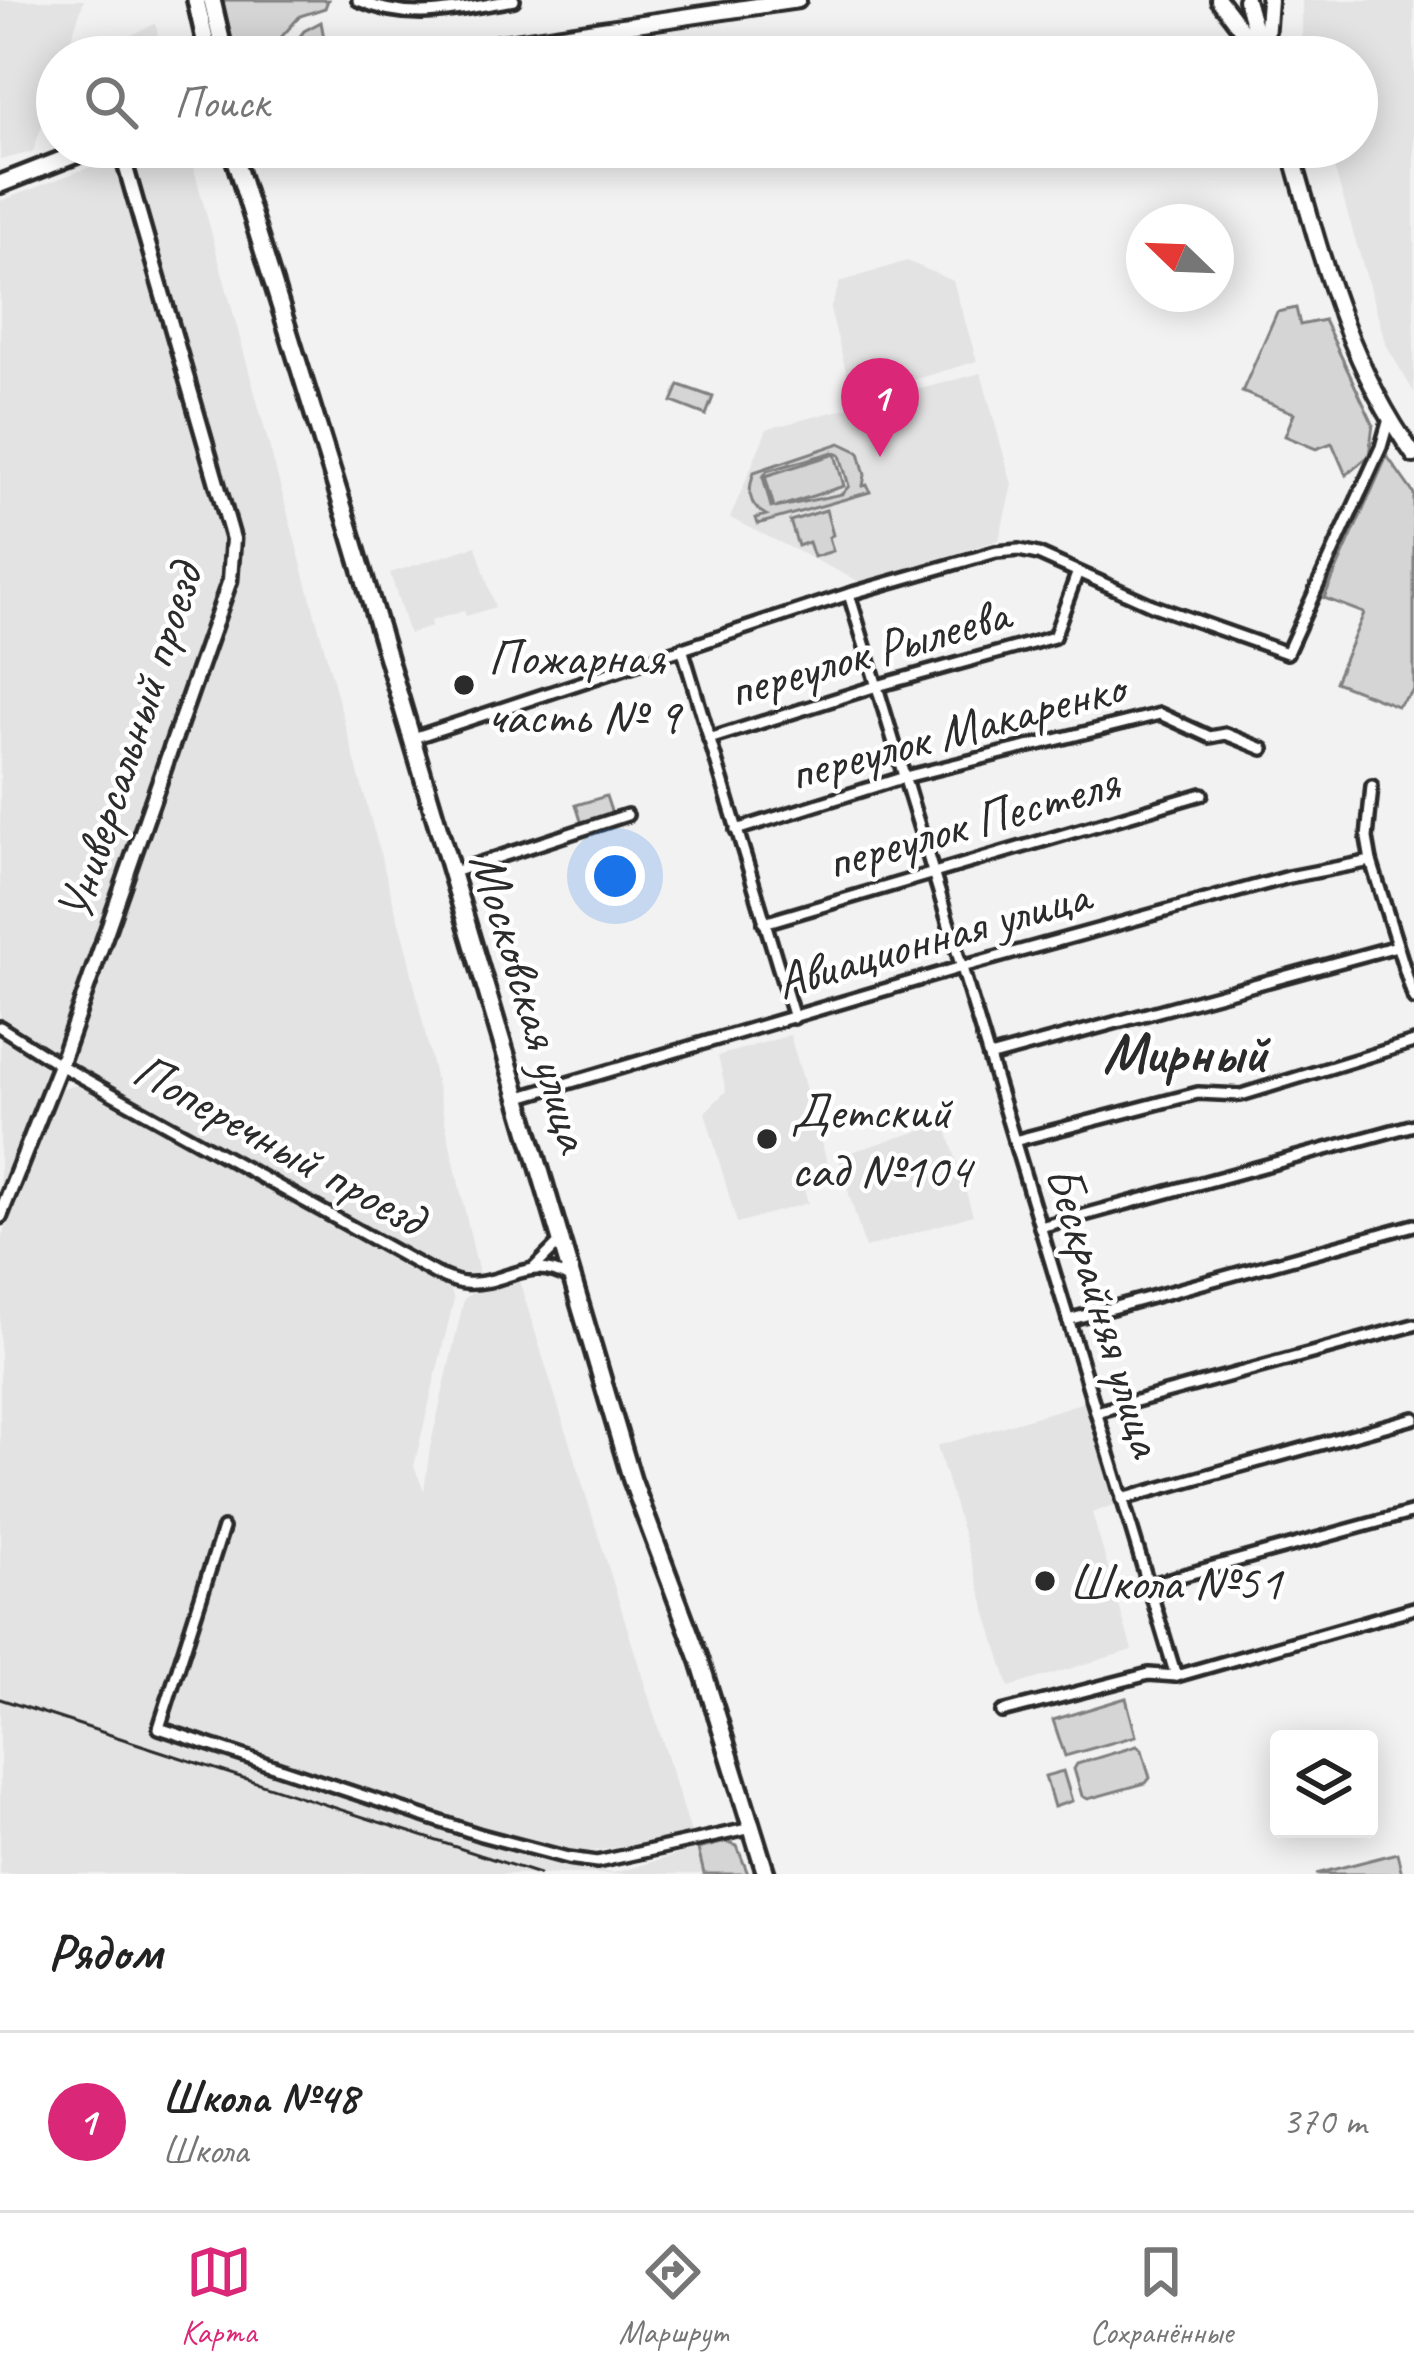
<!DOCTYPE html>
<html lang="ru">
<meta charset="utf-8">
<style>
:root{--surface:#fff;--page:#f2f2f2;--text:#222;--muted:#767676;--line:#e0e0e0;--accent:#db2777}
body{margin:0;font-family:Caveat,sans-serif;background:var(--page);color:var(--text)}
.controls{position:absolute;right:36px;bottom:36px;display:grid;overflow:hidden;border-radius:12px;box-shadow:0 6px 30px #0003}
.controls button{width:108px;height:108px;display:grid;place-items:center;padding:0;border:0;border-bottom:3px solid var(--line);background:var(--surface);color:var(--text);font:60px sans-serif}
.compass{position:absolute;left:1126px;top:204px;width:108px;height:108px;border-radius:50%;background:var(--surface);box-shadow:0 6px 30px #0003;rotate:293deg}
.you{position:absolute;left:615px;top:876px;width:42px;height:42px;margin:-30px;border:9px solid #fff;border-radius:50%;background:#1a73e8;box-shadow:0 0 0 18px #1a73e833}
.badge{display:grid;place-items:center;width:78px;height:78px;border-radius:50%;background:var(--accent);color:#fff;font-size:39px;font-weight:700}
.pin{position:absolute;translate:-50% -99px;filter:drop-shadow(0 3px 6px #0008)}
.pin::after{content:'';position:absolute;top:63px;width:42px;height:36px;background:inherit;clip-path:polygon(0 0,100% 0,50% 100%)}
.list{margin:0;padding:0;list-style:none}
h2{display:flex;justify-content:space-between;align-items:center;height:156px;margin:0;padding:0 48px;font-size:51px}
h2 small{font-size:39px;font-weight:400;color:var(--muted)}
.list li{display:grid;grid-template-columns:78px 1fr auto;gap:36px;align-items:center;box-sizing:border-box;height:180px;padding:0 48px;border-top:3px solid var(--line)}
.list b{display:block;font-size:45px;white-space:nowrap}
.list p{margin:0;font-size:39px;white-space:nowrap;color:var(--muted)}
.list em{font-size:39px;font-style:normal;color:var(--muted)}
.icon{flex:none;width:66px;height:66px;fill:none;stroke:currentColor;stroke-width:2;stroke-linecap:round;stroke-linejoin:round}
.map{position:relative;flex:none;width:1414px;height:1874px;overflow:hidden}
.search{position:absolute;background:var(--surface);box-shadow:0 6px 30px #0003;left:36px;right:36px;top:36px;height:132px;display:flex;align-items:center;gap:30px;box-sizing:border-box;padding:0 42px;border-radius:66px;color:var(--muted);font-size:45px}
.sheet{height:336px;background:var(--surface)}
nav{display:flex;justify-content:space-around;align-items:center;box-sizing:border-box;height:168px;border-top:3px solid var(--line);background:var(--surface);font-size:33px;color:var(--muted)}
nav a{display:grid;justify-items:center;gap:6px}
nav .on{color:var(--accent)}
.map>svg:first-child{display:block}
.built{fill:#e3e3e3}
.green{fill:#d5d5d5;stroke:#808080;stroke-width:3;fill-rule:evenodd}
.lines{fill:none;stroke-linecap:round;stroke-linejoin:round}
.minor-casing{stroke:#2b2b2b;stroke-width:18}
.tertiary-casing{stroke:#2b2b2b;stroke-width:21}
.secondary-casing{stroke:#2b2b2b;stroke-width:22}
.primary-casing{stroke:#2b2b2b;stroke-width:24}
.minor{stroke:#fff;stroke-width:9}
.tertiary{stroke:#fff;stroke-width:12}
.secondary{stroke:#fff;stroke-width:14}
.primary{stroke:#fff;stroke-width:15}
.rail{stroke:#2b2b2b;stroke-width:3}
.poi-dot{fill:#2b2b2b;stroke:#fff;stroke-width:4.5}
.labels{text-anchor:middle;stroke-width:9;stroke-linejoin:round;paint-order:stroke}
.street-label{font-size:51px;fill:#2b2b2b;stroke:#fff}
.poi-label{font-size:51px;fill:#2b2b2b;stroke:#fff;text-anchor:start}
.quarter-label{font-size:57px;font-weight:bold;fill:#2b2b2b;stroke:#fff}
</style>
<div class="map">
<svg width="1414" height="1874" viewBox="0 0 1414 1874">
<rect width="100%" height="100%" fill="#f2f2f2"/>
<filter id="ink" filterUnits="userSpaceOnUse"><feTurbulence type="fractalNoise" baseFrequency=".00833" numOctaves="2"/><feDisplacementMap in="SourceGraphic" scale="24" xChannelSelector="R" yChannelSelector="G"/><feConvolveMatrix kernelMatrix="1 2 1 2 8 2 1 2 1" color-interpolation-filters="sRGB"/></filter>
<g filter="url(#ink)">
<g class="built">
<polygon points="0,0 84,0 65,57 57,57 57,80 33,152 0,160"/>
<polygon points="1302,0 1414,0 1414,392 1387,347 1328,147 1357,147 1357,57 1302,57"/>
<polygon points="155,24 165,57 94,57 95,52"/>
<polygon points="146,147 188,147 408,956 479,1274 444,1272 87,1073 72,1061 73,1040 239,573 241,539 130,166"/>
<polygon points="106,161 125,177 226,520 226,581 0,1200 0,201"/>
<polygon points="907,261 953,281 977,361 853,398 830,309 840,282"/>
<polygon points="981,373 1012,485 999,540 860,582 730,518 767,429"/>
<polygon points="476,546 495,607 466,616 464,611 430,621 431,627 409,634 390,573"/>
<polygon points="790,1035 828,1165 800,1174 808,1203 737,1223 705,1112 726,1091 718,1056"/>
<polygon points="84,1084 450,1288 454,1299 414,1466 424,1491 430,1448 464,1299 473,1292 519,1280 692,1836 568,1855 531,1843 534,1860 613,1873 698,1849 704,1874 0,1874 0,1242 57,1089"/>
<polygon points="945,1123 973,1215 865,1248 838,1156"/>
<polygon points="1088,1401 1118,1504 1092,1513 1132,1650 1009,1687 937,1446"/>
</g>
<g class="green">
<polygon points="221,0 328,0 325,8 300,16 269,51 268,57 237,57"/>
<polygon points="321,22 327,54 284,57 304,31"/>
<polygon points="1296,308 1300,325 1324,320 1373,424 1369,456 1346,475 1332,443 1316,449 1285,436 1294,413 1242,392 1277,312"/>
<polygon points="679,385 713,397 706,415 672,402"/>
<path d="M840,443L859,452L865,475L863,486L867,485L870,492L758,524L756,518L766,515C747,505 748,490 754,472ZM833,452L840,455L849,486L842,494L775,508L844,486L835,454L765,476L774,507H771L763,477L767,471Z"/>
<polygon points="1387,456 1414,494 1414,690 1397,706 1335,682 1364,613 1324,598"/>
<polygon points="826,510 833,535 829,537 833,551 814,557 809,542 798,546 790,521"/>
<polygon points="606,796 612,814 582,824 576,805"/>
<polygon points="1126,1698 1136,1736 1065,1756 1053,1720"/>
<polygon points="1137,1746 1142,1750 1150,1778 1146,1783 1088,1799 1082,1796 1074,1769 1077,1764"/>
<polygon points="1063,1771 1072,1801 1054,1807 1045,1776"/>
<polygon points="726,1842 737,1846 748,1874 704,1874 698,1849"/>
<polygon points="1397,1853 1402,1874 1316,1874"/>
</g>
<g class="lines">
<g class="minor-casing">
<g id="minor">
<path d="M358,0C413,24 457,9 514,0"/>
<polyline points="849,594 1176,1676"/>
<polyline points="682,648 794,1018"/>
<polyline points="410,739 849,594 996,552 1019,550 1038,554 1154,606 1287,653 1381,447 1389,419"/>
<polyline points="709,739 877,686 1054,637 1077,574"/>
<polyline points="1372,786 1367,838 1371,861 1414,999"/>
<polyline points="736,830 905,777 1160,714 1210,737 1226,734 1263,749"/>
<polyline points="450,873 627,815"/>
<polyline points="764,923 1202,794"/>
<path d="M0,1027L60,1065L436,1274C445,1277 456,1283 465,1283C507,1286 528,1253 571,1279"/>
<polyline points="989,1057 1397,946"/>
<polyline points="517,1098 962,967 1289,877 1371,861"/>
<polyline points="1014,1141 1198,1093 1241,1095 1414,1042"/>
<polyline points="1040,1227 1414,1125"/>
<polyline points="534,1268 560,1242"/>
<polyline points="1068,1320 1414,1225"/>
<polyline points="1096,1412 1414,1325"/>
<polyline points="1122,1499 1414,1418"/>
<polyline points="223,1528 159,1728 481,1835 568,1858 597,1862 752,1828"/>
<polyline points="1148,1585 1414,1512"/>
<polyline points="1002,1712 1149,1674 1176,1676 1414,1608"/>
</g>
</g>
<g class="tertiary-casing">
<polyline id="tertiary" points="0,1216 60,1065 230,580 233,539 120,147"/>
</g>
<g class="secondary-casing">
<g id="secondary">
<polyline points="1219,0 1262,57"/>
<polyline points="1246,0 1260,46"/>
<polyline points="1265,52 1269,0"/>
<polyline points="413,57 798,0"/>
<path d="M1290,147C1321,255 1347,362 1414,455"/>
</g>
</g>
<g class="primary-casing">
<g id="primary">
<polyline points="196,0 209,57"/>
<polyline points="212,0 225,57"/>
<polyline points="231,147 349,527 632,1480 700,1661 766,1874"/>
<polyline points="0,184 95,147"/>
</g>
</g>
<use href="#minor" class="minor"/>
<use href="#tertiary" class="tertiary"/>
<use href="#secondary" class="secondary"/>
<use href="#primary" class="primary"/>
<polyline class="rail" points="0,1699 539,1874"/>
</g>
</g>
<g class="poi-dot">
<circle cx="464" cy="685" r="12"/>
<circle cx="767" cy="1139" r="12"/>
<circle cx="1045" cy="1581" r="12"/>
</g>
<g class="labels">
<g class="street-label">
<text transform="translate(868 651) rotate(-16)" y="18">переулок Рылеева</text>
<text transform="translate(956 729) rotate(-15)" y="18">переулок Макаренко</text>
<text transform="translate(128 742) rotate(-72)" y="18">Универсальный проезд</text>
<text transform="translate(972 821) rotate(-16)" y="18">переулок Пестеля</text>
<text transform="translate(932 937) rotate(-16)" y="18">Авиационная улица</text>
<text transform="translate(532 1001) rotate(73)" y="18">Московская улица</text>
<text transform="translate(280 1143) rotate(29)" y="18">Поперечный проезд</text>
<text transform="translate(1106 1310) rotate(73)" y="18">Бескрайняя улица</text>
</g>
<g class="poi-label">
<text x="488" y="674">Пожарная<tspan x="488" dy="59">часть № 9</tspan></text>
<text x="791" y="1128">Детский<tspan x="791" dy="59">сад №104</tspan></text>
<text x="1069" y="1599">Школа №51</text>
</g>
<g class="quarter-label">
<text x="1185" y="1072">Мирный</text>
</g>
</g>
</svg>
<div class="controls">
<button><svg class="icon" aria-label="layers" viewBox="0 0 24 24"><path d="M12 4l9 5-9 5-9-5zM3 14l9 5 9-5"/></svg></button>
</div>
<svg class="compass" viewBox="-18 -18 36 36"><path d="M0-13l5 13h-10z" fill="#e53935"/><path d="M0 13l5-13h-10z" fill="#767676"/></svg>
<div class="you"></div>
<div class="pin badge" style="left:880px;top:457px">1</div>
<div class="search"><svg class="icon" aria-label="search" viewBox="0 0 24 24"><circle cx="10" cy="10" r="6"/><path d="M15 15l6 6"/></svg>Поиск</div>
</div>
<section class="sheet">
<h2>Рядом<small></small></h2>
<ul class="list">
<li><span class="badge">1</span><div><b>Школа №48</b><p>Школа</p></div><em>370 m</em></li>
</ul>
</section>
<nav>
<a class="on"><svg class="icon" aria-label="map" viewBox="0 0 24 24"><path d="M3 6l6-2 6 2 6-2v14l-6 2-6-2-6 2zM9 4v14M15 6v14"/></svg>Карта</a>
<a><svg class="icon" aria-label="directions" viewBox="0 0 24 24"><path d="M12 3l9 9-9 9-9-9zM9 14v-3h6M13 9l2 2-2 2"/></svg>Маршрут</a>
<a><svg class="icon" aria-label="saved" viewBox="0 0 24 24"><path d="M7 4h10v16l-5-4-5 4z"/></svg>Сохранённые</a>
</nav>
